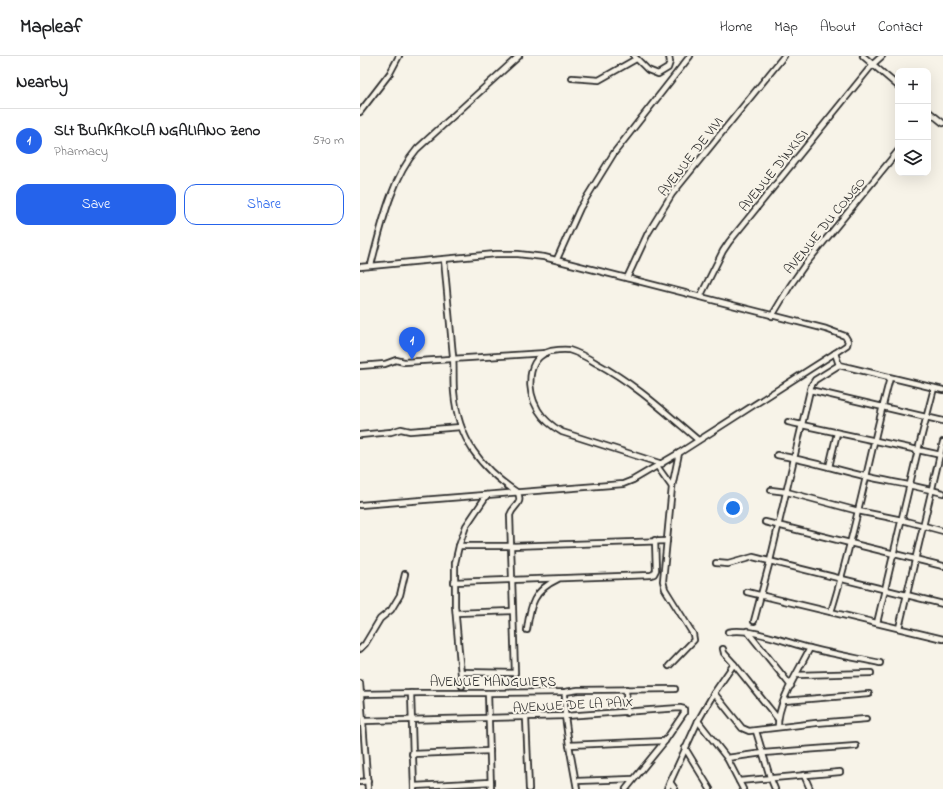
<!DOCTYPE html>
<meta charset="utf-8">
<style>
:root{--surface:#fff;--page:#f6f6f6;--text:#202124;--muted:#757577;--line:#e0e0e0;--accent:#2563eb}
body{margin:0;font-family:"Indie Flower",sans-serif;background:var(--page);color:var(--text)}
.controls{position:absolute;right:12px;top:12px;display:grid;overflow:hidden;border-radius:8px;box-shadow:0 4px 16px #0002}
.controls button{width:36px;height:36px;display:grid;place-items:center;padding:0;border:0;border-bottom:1px solid var(--line);background:var(--surface);color:var(--text);font:20px sans-serif}
.you{position:absolute;left:373px;top:452px;width:14px;height:14px;margin:-10px;border:3px solid #fff;border-radius:50%;background:#1a73e8;box-shadow:0 0 0 6px #1a73e833}
.badge{display:grid;place-items:center;width:26px;height:26px;border-radius:50%;background:var(--accent);color:#fff;font-size:13px;font-weight:700}
.pin{position:absolute;translate:-50% -33px;filter:drop-shadow(0 1px 2px #0008)}
.pin::after{content:'';position:absolute;top:21px;width:14px;height:12px;background:inherit;clip-path:polygon(0 0,100% 0,50% 100%)}
.list{margin:0;padding:0;list-style:none}
h2{display:flex;justify-content:space-between;align-items:center;height:52px;margin:0;padding:0 16px;font-size:17px}
h2 small{font-size:13px;font-weight:400;color:var(--muted)}
.list li{display:grid;grid-template-columns:26px 1fr auto;gap:12px;align-items:center;box-sizing:border-box;height:64px;padding:0 16px;border-top:1px solid var(--line)}
.list b{display:block;font-size:15px;white-space:nowrap}
.list p{margin:0;font-size:13px;white-space:nowrap;color:var(--muted)}
.list em{font-size:13px;font-style:normal;color:var(--muted)}
.actions{display:flex;gap:8px;padding:12px 16px}
.actions a{flex:1;padding:9px 0;border:1px solid var(--accent);border-radius:12px;text-align:center;font-size:14px;color:var(--accent)}
.actions .main{background:var(--accent);color:#fff}
.icon{flex:none;width:22px;height:22px;fill:none;stroke:currentColor;stroke-width:2;stroke-linecap:round;stroke-linejoin:round}
.map{position:relative;flex:none;width:583px;height:733px;overflow:hidden}
header{display:flex;align-items:center;gap:24px;box-sizing:border-box;height:56px;padding:0 20px;background:var(--surface);border-bottom:1px solid var(--line)}
header strong{font-size:19px}
nav{display:flex;gap:22px;margin-inline-start:auto;font-size:14px}
main{display:flex}
aside{flex:1;background:var(--surface)}
.map>svg:first-child{display:block}
.lines{fill:none;stroke-linecap:round;stroke-linejoin:round}
.street-casing{stroke:#2b2b2b;stroke-width:8}
.street{stroke:#f7f3e8;stroke-width:4.5}
.labels{text-anchor:middle;stroke-width:4;stroke-linejoin:round;paint-order:stroke}
.street-label{font-size:14px;fill:#2b2b2b;stroke:#f7f3e8}
</style>
<header>
<strong>Mapleaf</strong>
<nav><a>Home</a><a>Map</a><a>About</a><a>Contact</a></nav>
</header>
<main>
<aside>
<h2>Nearby<small></small></h2>
<ul class="list">
<li><span class="badge">1</span><div><b>SLt BUAKAKOLA NGALIANO Zeno</b><p>Pharmacy</p></div><em>570 m</em></li>
</ul>
<div class="actions"><a class="main">Save</a><a>Share</a></div>
</aside>
<div class="map">
<svg width="583" height="733" viewBox="0 0 583 733">
<rect width="100%" height="100%" fill="#f7f3e8"/>
<filter id="ink" filterUnits="userSpaceOnUse"><feTurbulence type="fractalNoise" baseFrequency=".025" numOctaves="2"/><feDisplacementMap in="SourceGraphic" scale="8" xChannelSelector="R" yChannelSelector="G"/><feConvolveMatrix kernelMatrix="1 2 1 2 8 2 1 2 1" color-interpolation-filters="sRGB"/></filter>
<g filter="url(#ink)">
<g class="lines">
<g class="street-casing">
<g id="street">
<polyline points="274,0 288,14 298,18 308,12 310,6 309,0"/>
<polyline points="503,0 538,30"/>
<polyline points="212,22 239,24 276,3"/>
<polyline points="568,55 583,67"/>
<polyline points="0,56 30,17 39,0"/>
<path d="M84,203C87,236 90,268 93,300C94,312 93,324 94,336C98,383 120,412 158,437C163,449 153,449 150,459L155,617L101,616"/>
<polyline points="197,203 220,152 254,97 330,0"/>
<path d="M11,209C21,171 31,123 57,93L159,0"/>
<polyline points="0,211 136,198 158,198 184,201 466,273 485,280 488,285 487,289 475,297 319,397 273,424 263,428 0,449"/>
<polyline points="267,222 288,177 312,138 424,0"/>
<polyline points="340,241 363,195 369,186 513,8 522,0"/>
<polyline points="412,260 430,230 444,210 538,95"/>
<polyline points="479,309 583,334"/>
<polyline points="0,310 25,308 36,304 44,306 186,297"/>
<polyline points="450,334 583,365"/>
<polyline points="428,366 581,399"/>
<polyline points="0,379 31,376 41,373 50,375 101,371"/>
<path d="M417,399C446,404 475,413 504,420C531,426 557,430 583,437"/>
<path d="M302,408L202,376C193,371 184,364 178,354C167,335 165,302 191,295C197,294 203,293 209,294C219,297 228,302 236,307C274,327 305,356 338,384"/>
<polyline points="297,410 312,431"/>
<polyline points="469,411 477,377"/>
<polyline points="411,434 427,436 498,455 542,464 583,475"/>
<polyline points="405,466 583,510"/>
<polyline points="99,490 151,490 307,485"/>
<polyline points="356,507 368,508 393,501 583,548"/>
<polyline points="94,526 291,519 294,518 296,514 295,484"/>
<polyline points="387,536 583,583"/>
<path d="M471,556C495,480 509,400 530,322"/>
<polyline points="96,557 153,555"/>
<polyline points="394,565 410,505 451,330 455,324 479,309 475,297"/>
<polyline points="517,567 558,394 574,332"/>
<polyline points="539,572 583,386"/>
<path d="M167,574C170,549 174,534 198,523"/>
<polyline points="387,575 431,630"/>
<path d="M368,576C389,571 428,587 449,592C473,598 496,602 520,607"/>
<polyline points="0,593 5,588 20,563 31,554 40,539 45,518"/>
<polyline points="363,593 364,597 374,608 418,663"/>
<polyline points="309,610 334,584 333,578 305,533 303,525 312,431 319,397"/>
<polyline points="437,619 511,617"/>
<polyline points="0,627 8,733"/>
<polyline points="102,630 95,550 95,507 99,490 106,470 127,439"/>
<polyline points="266,633 267,657"/>
<polyline points="205,636 205,660 209,689 217,733"/>
<polyline points="51,637 54,733"/>
<polyline points="128,637 131,733"/>
<polyline points="354,637 382,672 389,675 456,667 506,663"/>
<polyline points="1,638 61,637 128,637 205,636 218,634 315,633"/>
<polyline points="424,645 509,638"/>
<polyline points="166,662 169,733"/>
<polyline points="3,665 205,660 320,652 324,653 324,657 305,685 266,733"/>
<polyline points="338,665 367,702 383,733"/>
<path d="M418,671C417,647 439,614 450,592"/>
<polyline points="396,675 410,721 415,733"/>
<polyline points="209,689 305,685"/>
<polyline points="325,692 350,733"/>
<polyline points="52,698 130,695"/>
<polyline points="367,702 403,697 496,690"/>
<polyline points="444,719 450,733"/>
<polyline points="216,725 273,723"/>
<polyline points="379,725 480,716"/>
<polyline points="0,726 8,725"/>
<polyline points="310,726 315,733"/>
<polyline points="54,730 131,726"/>
<polyline points="307,733 338,665 354,637 374,608"/>
</g>
</g>
<use href="#street" class="street"/>
</g>
</g>
<g class="labels">
<g class="street-label">
<text transform="translate(330 100) rotate(-52)" y="5">AVENUE DE VIVI</text>
<text transform="translate(413 114) rotate(-51)" y="5">AVENUE D'INKISI</text>
<text transform="translate(464 169) rotate(-51)" y="5">AVENUE DU CONGO</text>
<text x="133" y="630">AVENUE MANGUIERS</text>
<text transform="translate(213 648) rotate(-3)" y="5">AVENUE DE LA PAIX</text>
</g>
</g>
</svg>
<div class="controls">
<button>+</button>
<button>−</button>
<button><svg class="icon" aria-label="layers" viewBox="0 0 24 24"><path d="M12 4l9 5-9 5-9-5zM3 14l9 5 9-5"/></svg></button>
</div>
<div class="you"></div>
<div class="pin badge" style="left:52px;top:304px">1</div>
</div>
</main>
